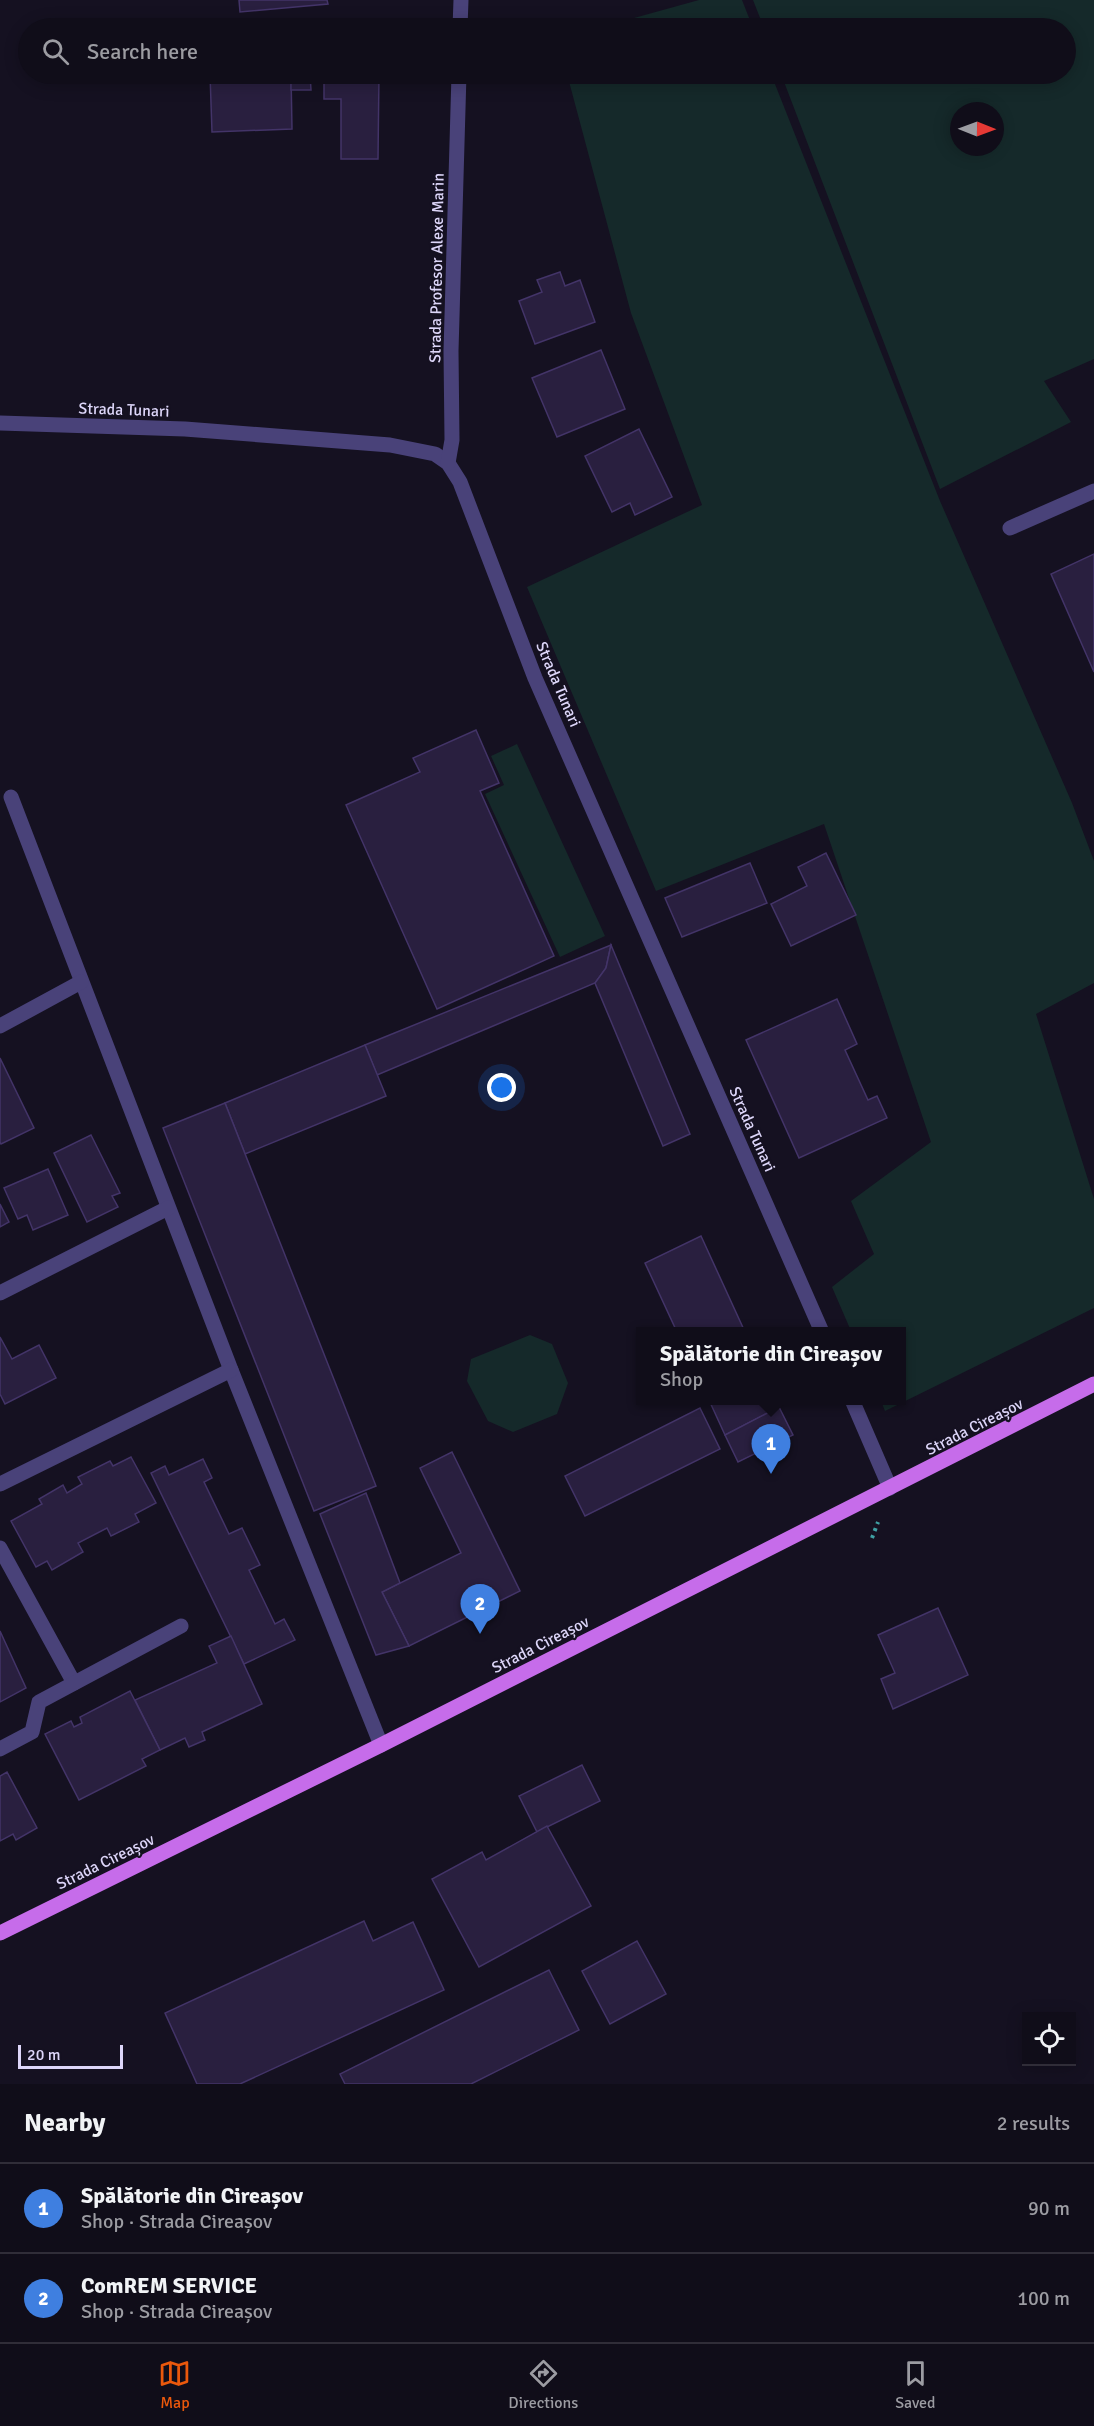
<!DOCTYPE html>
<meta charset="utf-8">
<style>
:root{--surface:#100d19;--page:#1e1b26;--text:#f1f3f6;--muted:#9c9ca2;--line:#302d38;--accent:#ea580c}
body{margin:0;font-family:Signika,sans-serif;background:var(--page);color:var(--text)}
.controls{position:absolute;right:18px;bottom:18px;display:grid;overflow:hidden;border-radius:0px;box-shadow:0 3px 15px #0003}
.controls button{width:54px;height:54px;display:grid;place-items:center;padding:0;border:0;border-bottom:2px solid var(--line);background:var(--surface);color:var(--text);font:30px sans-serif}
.compass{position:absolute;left:950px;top:102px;width:54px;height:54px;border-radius:50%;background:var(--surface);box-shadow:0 3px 15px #0003;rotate:91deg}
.scale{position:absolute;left:18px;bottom:15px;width:105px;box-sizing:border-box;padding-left:6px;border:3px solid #ddd6f9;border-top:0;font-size:16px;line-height:21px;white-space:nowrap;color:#ddd6f9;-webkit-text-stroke:4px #151121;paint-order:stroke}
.you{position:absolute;left:502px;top:1088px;width:21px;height:21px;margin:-15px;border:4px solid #fff;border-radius:50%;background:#1a73e8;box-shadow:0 0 0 9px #1a73e833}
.badge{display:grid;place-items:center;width:39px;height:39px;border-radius:50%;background:var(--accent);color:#fff;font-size:20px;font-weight:700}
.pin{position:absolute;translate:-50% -50px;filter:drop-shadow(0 2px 3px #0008)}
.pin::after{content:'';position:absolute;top:32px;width:21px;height:18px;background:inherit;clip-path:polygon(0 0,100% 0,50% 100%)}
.popup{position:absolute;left:636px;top:1327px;width:270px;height:78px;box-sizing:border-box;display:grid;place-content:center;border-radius:0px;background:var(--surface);filter:drop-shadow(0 2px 4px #0005);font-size:20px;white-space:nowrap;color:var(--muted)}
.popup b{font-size:22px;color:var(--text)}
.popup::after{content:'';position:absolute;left:50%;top:100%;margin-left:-12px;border:12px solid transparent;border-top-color:var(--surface)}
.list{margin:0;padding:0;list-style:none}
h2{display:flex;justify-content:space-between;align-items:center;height:78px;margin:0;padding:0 24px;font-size:26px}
h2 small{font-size:20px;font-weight:400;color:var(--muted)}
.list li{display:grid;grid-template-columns:39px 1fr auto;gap:18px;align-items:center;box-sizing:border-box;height:90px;padding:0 24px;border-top:2px solid var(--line)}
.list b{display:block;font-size:22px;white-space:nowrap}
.list p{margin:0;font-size:20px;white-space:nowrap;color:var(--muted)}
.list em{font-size:20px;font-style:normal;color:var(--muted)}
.icon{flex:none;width:33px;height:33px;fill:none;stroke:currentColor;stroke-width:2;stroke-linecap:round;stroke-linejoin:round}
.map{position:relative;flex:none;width:1094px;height:2084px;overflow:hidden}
.search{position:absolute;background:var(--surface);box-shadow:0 3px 15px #0003;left:18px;right:18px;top:18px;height:66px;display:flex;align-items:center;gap:15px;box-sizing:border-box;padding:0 21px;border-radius:33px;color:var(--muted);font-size:22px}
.sheet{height:258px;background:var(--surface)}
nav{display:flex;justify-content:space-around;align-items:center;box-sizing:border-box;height:84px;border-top:2px solid var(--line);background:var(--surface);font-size:16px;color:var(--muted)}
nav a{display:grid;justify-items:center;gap:3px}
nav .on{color:var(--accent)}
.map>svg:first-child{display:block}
.green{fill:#15292a;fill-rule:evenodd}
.building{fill:#291f3f;stroke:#433468;stroke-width:1.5}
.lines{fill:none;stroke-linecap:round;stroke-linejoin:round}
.path{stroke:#3fa1a4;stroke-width:4;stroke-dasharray:3 4.5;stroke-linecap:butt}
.minor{stroke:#494279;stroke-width:15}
.major{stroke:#c66cea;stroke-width:15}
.labels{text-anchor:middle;stroke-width:4.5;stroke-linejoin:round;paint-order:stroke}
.street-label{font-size:16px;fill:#ddd6f9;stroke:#151121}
</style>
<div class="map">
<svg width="1094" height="2084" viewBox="0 0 1094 2084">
<rect width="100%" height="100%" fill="#151121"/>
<g class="green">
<polygon points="699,0 742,0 753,28 598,28"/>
<path d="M753,0H1094V359L1044,381L1071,422L940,489L781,74H1066V28H764ZM959,111H995V147H959Z"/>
<polygon points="567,74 771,74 940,501 1072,803 1094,861 1094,983 1036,1014 1094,1199 1094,1308 885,1411 881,1401 902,1400 902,1332 851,1331 832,1287 874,1254 851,1201 931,1142 824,824 656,891 527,587 702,505 631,313"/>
<polygon points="517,744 605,936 560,957 485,794 504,785 491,756"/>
<polygon points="530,1335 552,1344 568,1383 557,1414 513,1432 488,1421 467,1381 471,1359"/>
</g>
<g class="building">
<polygon points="239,0 327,0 328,4 240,12"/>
<polygon points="210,74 291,74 292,129 212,132"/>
<polygon points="291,74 310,74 311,90 291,90"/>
<polygon points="324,74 379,74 378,159 341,159 341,99 324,99"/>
<polygon points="560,272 565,286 580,280 595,322 535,344 519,301 542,292 537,280"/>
<polygon points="601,350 625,409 557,437 532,378"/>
<polygon points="639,429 672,497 635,515 630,503 612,512 585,456"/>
<polygon points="1094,554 1094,672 1051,574"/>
<polygon points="476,730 499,783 480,791 554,956 437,1009 346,805 420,772 413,758"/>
<polygon points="826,853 856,915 791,946 771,904 807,886 798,867"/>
<polygon points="750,863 767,903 682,937 665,898"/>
<polygon points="611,945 606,968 595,983 377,1075 365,1045"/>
<polygon points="611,945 690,1134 663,1146 595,983 606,968"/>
<polygon points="837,999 857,1044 845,1050 868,1100 877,1096 887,1118 799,1158 746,1040"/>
<polygon points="365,1045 386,1096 245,1154 225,1103"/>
<polygon points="0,1058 34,1128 1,1144 0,1142"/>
<polygon points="225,1103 376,1486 314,1511 163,1128"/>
<polygon points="91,1135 120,1193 112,1196 118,1207 87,1222 54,1153"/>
<polygon points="48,1169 68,1215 33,1230 27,1215 18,1219 4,1188"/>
<polygon points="0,1204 9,1222 0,1227"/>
<polygon points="701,1236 745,1332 677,1332 645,1263"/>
<polygon points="0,1337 12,1359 39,1345 56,1378 5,1404 0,1394"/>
<polygon points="709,1400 776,1400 779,1407 725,1435"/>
<polygon points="779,1407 793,1435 738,1462 725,1435"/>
<polygon points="700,1408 720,1449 585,1516 565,1476"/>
<polygon points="452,1452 520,1591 409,1646 382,1592 461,1553 420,1468"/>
<polygon points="131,1457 156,1503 135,1514 139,1522 111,1536 107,1528 78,1543 83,1552 52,1570 47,1561 36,1567 11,1521 42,1504 39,1499 63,1485 67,1493 82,1484 78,1477 110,1461 113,1466"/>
<polygon points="203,1459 212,1478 204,1482 229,1534 242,1528 260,1565 249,1570 275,1624 284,1619 295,1640 244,1664 151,1473 165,1466 169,1475"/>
<polygon points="366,1493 400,1583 382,1592 409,1646 376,1655 320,1514"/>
<polygon points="938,1608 968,1675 893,1709 881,1679 895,1673 878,1635"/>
<polygon points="0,1631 26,1688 0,1702"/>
<polygon points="231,1636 262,1704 202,1732 205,1740 189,1747 185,1738 160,1750 135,1700 217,1663 209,1646"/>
<polygon points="130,1691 160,1750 142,1759 146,1766 79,1800 45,1734 71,1721 74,1727 82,1723 80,1717"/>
<polygon points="582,1765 600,1801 537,1832 519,1796"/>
<polygon points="7,1772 37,1828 16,1840 13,1834 0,1841 0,1776"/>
<polygon points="547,1826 591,1906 479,1967 432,1879 482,1852 486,1860"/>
<polygon points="364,1921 373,1941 413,1922 444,1990 240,2084 197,2084 165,2013"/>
<polygon points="637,1941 666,1994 610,2024 582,1971"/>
<polygon points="549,1970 579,2030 471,2084 345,2084 340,2074"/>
</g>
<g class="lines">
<polyline class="path" points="872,1538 878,1522"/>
<g class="minor">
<polyline points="460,28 461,0"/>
<polyline points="0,423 185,429 390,445 435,454 448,463 460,482 535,678 822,1332"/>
<polyline points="448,463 452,440 451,351 459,74"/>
<polyline points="1010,528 1094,491"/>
<polyline points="11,797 231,1370 381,1745"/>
<polyline points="0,1026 81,982"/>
<polyline points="0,1293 168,1208"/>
<polyline points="852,1400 890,1488"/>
<polyline points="0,1484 231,1370"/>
<polyline points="0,1548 74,1683"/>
<polyline points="0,1749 32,1732 39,1702 181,1626"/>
</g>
<polyline class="major" points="0,1933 381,1745 1094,1384"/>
</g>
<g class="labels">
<g class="street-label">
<text transform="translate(436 268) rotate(-89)" y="6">Strada Profesor Alexe Marin</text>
<text transform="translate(124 409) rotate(2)" y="6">Strada Tunari</text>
<text transform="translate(559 684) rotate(67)" y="6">Strada Tunari</text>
<text transform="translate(753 1129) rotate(66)" y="6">Strada Tunari</text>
<text transform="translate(974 1426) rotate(-27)" y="6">Strada Cireașov</text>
<text transform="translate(540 1644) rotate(-27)" y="6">Strada Cireașov</text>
<text transform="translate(105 1861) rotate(-26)" y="6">Strada Cireașov</text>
</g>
</g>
</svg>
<div class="controls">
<button><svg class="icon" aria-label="locate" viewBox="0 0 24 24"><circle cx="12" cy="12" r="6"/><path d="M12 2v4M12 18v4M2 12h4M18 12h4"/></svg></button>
</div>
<svg class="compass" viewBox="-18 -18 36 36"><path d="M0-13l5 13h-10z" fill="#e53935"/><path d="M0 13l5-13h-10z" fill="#9c9ca2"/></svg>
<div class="scale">20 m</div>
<div class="you"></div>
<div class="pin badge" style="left:771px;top:1474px;background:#3f7fe0">1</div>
<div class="popup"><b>Spălătorie din Cireașov</b>Shop</div>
<div class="pin badge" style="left:480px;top:1634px;background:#3f7fe0">2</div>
<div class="search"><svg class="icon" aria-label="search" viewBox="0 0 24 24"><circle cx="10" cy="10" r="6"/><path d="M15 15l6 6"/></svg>Search here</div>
</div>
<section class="sheet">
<h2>Nearby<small>2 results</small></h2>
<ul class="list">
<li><span class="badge" style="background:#3f7fe0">1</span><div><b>Spălătorie din Cireașov</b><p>Shop · Strada Cireașov</p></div><em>90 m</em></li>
<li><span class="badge" style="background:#3f7fe0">2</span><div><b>ComREM SERVICE</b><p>Shop · Strada Cireașov</p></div><em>100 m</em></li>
</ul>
</section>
<nav>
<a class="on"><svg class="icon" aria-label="map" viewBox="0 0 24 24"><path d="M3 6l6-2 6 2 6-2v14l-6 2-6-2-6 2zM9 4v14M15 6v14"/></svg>Map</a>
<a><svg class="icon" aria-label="directions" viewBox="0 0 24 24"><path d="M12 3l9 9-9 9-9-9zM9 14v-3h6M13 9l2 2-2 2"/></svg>Directions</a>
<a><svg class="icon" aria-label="saved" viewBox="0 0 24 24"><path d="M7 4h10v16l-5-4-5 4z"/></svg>Saved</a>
</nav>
